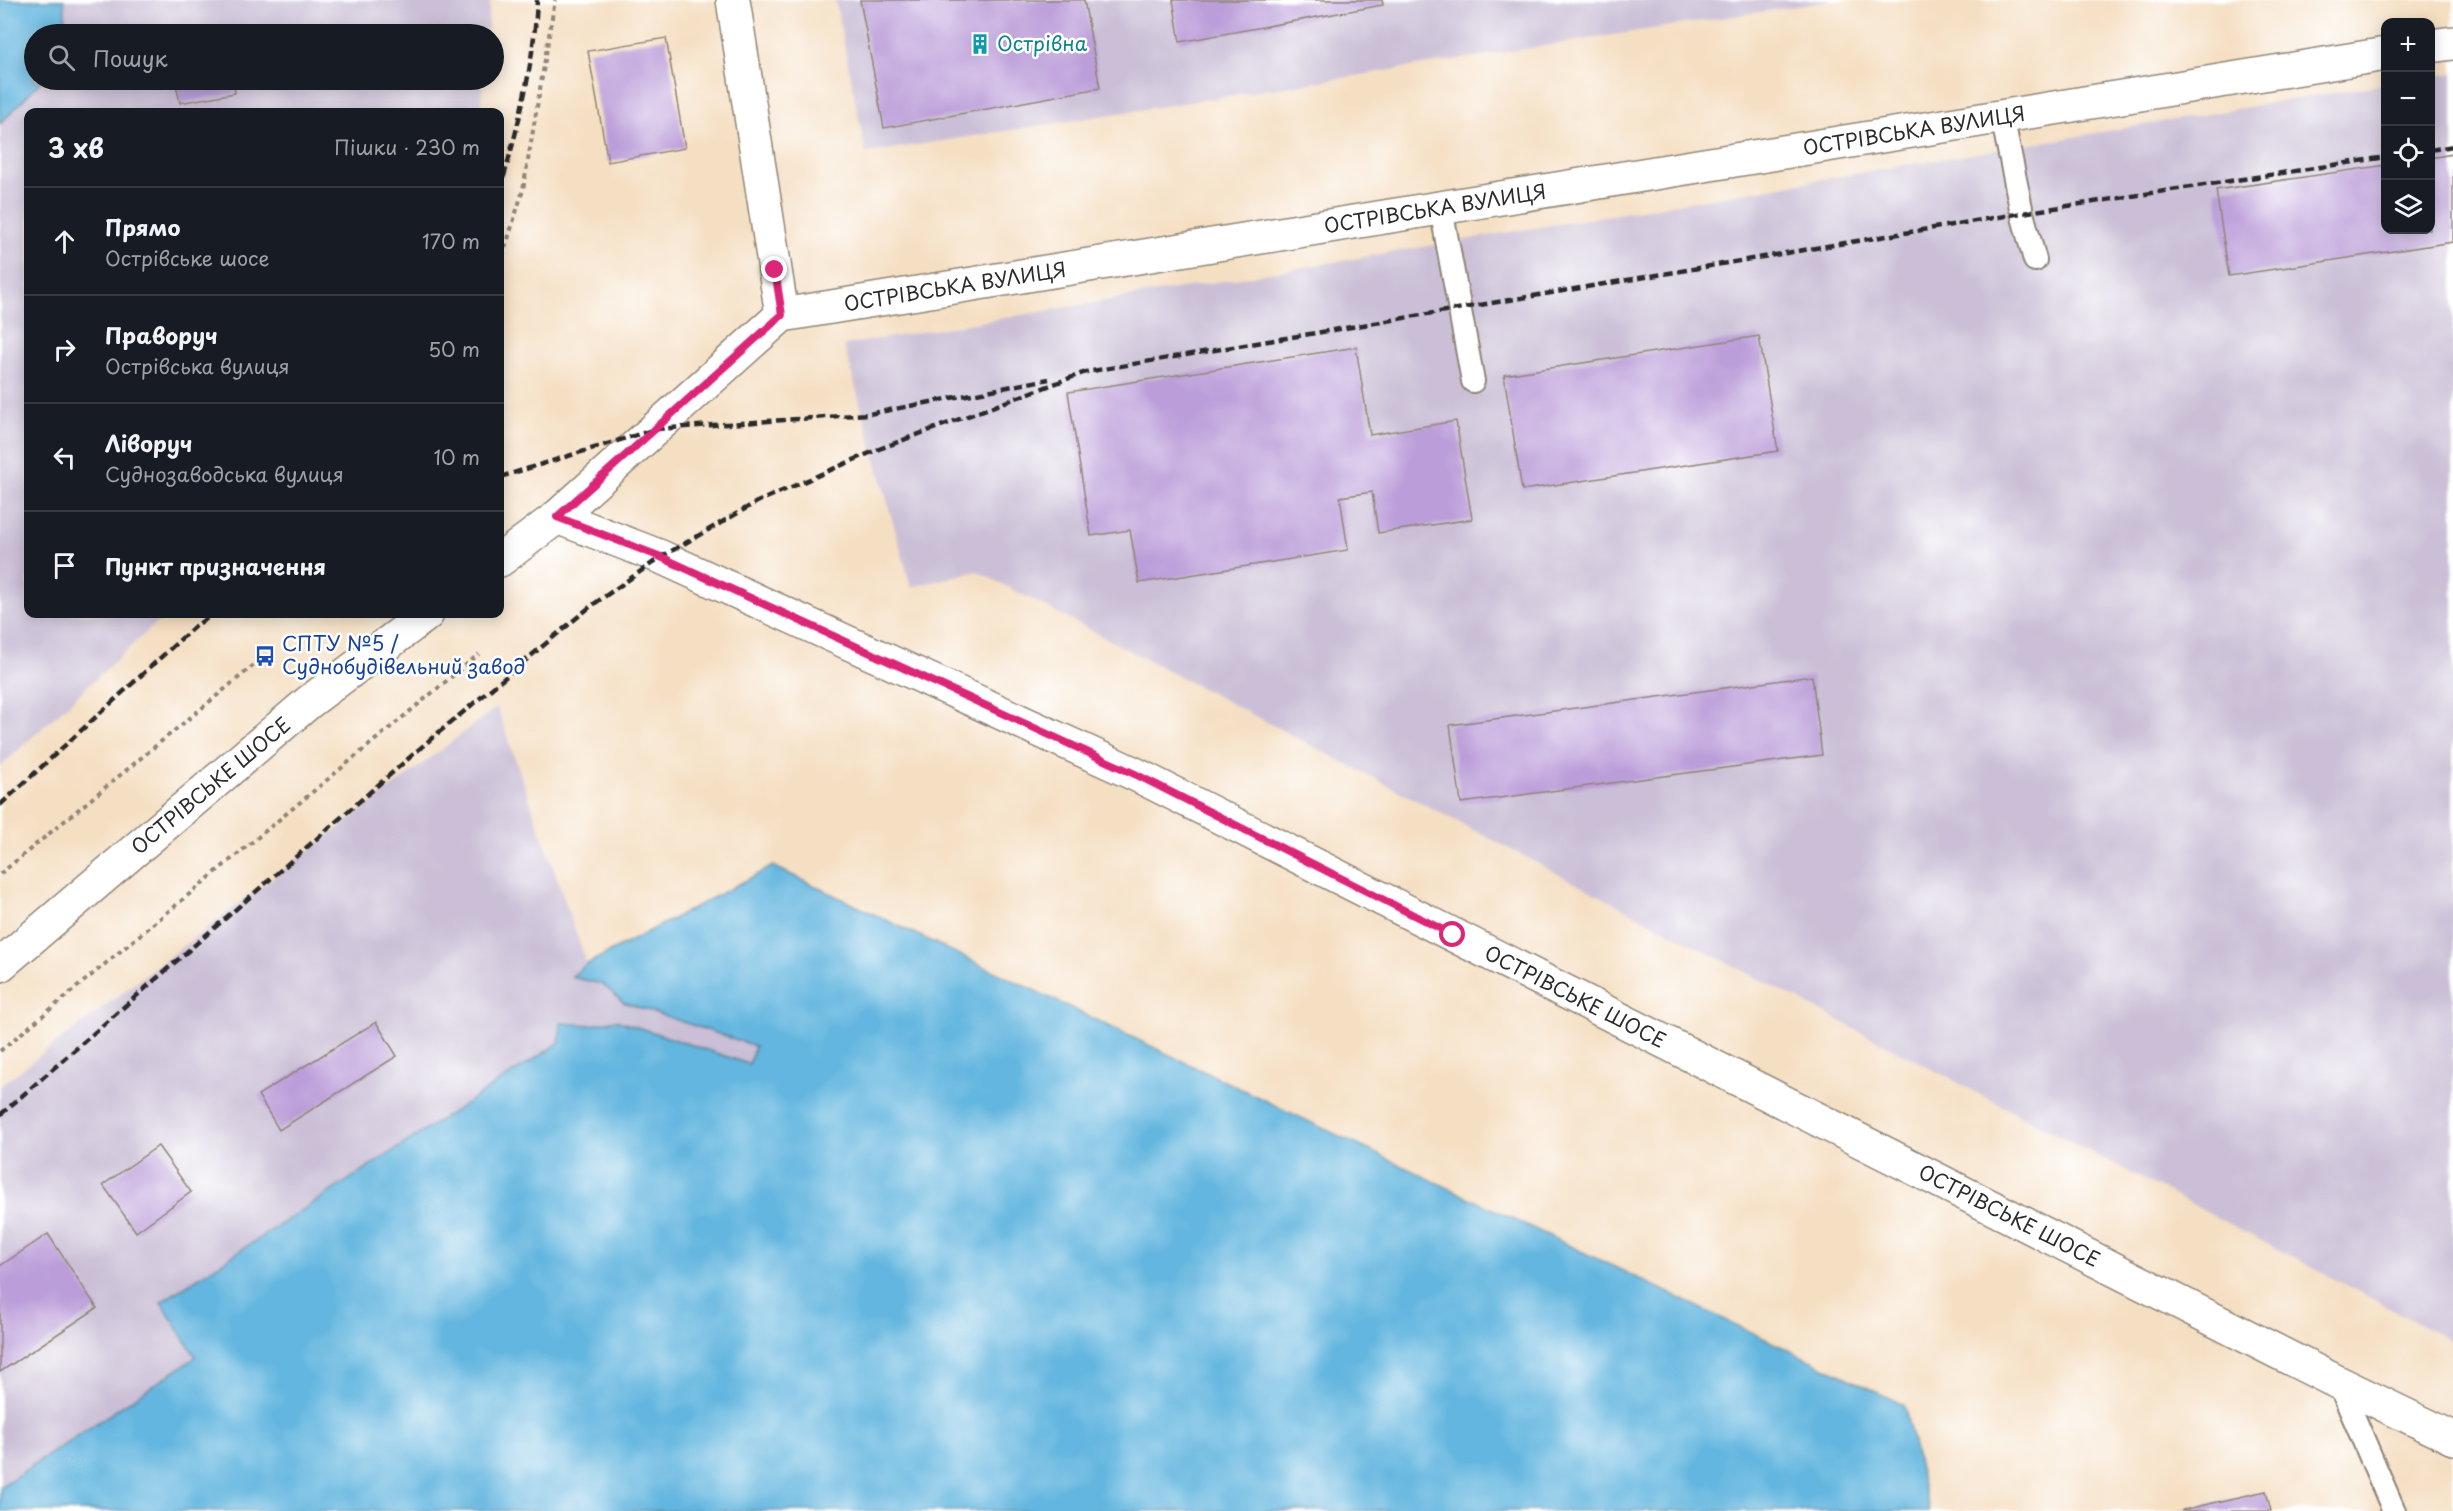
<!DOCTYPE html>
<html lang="uk">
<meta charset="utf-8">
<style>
:root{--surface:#171b24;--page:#242831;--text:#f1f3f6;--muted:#9ea1a6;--line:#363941}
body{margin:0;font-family:"Playpen Sans",sans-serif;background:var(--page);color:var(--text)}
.controls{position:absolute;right:18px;top:18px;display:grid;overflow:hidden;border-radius:12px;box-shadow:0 3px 15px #0003}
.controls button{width:54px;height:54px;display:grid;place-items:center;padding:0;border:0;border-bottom:2px solid var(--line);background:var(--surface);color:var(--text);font:30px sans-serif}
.stop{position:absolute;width:18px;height:18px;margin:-14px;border:4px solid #db2777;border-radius:50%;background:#fff}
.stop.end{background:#db2777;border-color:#fff;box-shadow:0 2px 6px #0008}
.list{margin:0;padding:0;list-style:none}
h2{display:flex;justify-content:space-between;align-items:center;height:78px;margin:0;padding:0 24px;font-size:26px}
h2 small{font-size:20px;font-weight:400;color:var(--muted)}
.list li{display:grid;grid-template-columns:39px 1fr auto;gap:18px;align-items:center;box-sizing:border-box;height:108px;padding:0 24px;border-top:2px solid var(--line)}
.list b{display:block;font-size:22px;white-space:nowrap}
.list p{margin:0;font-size:20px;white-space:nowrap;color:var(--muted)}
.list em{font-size:20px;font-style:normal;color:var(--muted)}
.icon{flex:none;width:33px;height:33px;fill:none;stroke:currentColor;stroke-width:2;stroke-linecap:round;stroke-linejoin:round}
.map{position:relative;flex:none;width:2453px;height:1511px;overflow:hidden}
.search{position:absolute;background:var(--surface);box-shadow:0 3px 15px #0003;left:24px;top:24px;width:480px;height:66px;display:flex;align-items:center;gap:15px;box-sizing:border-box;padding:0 21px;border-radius:33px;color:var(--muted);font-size:22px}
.panel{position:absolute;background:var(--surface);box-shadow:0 3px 15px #0003;left:24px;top:108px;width:480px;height:510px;border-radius:12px}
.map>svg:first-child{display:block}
.industrial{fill:#cabfd6}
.water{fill:#63b6df;stroke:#477085;stroke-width:1.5}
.building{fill:#bb9ed9}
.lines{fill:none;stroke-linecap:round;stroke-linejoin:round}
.lane-casing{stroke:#908577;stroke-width:26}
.street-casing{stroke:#908577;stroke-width:36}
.secondary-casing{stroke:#908577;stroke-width:36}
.path{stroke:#908577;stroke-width:4;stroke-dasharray:4.5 4.5;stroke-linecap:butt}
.lane{stroke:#fff;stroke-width:22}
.street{stroke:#fff;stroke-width:33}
.secondary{stroke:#fff;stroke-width:33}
.rail{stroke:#2b2b2b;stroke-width:4.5;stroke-dasharray:9 4.5;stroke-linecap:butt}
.route{stroke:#db2777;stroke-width:8}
.labels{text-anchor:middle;stroke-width:5;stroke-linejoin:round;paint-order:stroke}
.culture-label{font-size:20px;fill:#0d838f;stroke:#fff;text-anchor:start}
.street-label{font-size:20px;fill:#2b2b2b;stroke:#fff}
.transit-label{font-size:20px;fill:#164399;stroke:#fff;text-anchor:start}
</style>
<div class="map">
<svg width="2453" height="1511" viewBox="0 0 2453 1511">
<rect width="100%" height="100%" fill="#fff"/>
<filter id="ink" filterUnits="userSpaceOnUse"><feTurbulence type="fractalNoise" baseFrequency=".0167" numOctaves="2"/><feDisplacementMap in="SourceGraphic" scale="12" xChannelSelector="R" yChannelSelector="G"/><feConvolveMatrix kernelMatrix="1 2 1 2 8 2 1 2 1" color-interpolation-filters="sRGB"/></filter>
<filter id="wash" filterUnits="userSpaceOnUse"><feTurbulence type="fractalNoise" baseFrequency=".008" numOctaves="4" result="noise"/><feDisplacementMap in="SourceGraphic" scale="24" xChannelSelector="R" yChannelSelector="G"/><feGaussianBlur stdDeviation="1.35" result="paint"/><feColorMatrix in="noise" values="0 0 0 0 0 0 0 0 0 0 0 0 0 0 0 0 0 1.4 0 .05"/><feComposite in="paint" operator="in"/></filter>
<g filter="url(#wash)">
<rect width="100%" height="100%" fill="#f5dfc3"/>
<g class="industrial">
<polygon points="64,0 490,0 487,34 66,34"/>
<polygon points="835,0 1835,0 866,153"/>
<polygon points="2453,73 2453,1341 977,571 911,587 844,345 2385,84 2386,230 2430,230 2431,77"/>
<polygon points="42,80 483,80 480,112 28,112 28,614 166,614 0,767 0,124"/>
<polygon points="497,707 587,964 572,977 603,984 623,1002 756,1046 749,1064 616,1020 591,1025 562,1023 559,1043 161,1302 197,1356 0,1487 0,1086"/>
</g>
<g class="water">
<polygon points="0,0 64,0 66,34 34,34 34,80 42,80 0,124"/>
<polygon points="773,866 1904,1405 1929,1511 0,1511 0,1487 196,1357 161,1302 559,1043 561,1023 591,1025 616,1020 749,1064 755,1046 623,1002 602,984 571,977 587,964"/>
</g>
<g id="blocks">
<g class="building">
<polygon points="860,0 1084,0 1100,88 884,128"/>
<polygon points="1173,0 1382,0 1383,5 1180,42"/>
<polygon points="666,38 685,148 608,162 588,51"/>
<polygon points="175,80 233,80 235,93 180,103"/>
<polygon points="2453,154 2453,242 2229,276 2216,190 2386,165 2386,230 2430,230 2430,158"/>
<polygon points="1759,336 1778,451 1522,490 1504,375"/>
<polygon points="1356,347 1370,435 1456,421 1472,519 1378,533 1372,492 1340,497 1348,550 1139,583 1130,530 1091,536 1068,392"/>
<polygon points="1812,676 1822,755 1461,803 1450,725"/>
<polygon points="376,1022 397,1056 279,1130 258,1095"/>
<polygon points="158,1146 191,1192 136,1232 103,1185"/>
<polygon points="48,1234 97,1308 0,1372 0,1266"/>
<polygon points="2266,1491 2271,1511 2182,1511 2182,1510"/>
</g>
</g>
</g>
<g filter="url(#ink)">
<use href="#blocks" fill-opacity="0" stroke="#908577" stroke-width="1.5"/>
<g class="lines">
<g class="lane-casing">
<g id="lane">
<polyline points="2002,116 2022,213 2035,260"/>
<polyline points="1441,208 1473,381"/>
<polyline points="2339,1383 2394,1511"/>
</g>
</g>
<g class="street-casing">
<g id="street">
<polyline points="733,0 782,315"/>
<polyline points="2430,46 2453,43"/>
<polyline points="557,517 782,315 2386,54"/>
</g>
</g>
<g class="secondary-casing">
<g id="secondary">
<polyline points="500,560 557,517 661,557 1137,775 2339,1383 2453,1438"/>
<polyline points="0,965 309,702 427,614"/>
</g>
</g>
<g class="path">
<polyline points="500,265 523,190 555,0"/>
<polyline points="0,874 265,656"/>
<polyline points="0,1051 479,654"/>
</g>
<use href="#lane" class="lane"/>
<use href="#street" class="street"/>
<use href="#secondary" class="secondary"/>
<g class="rail">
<polyline points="2430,150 2453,146"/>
<path d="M500,190C518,128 534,65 537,0"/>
<polyline points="500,477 656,429 869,414 1049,379"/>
<polyline points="0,805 195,626 214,614"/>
<polyline points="0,1115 432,738 591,606 661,557 757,502 879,449 1086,372 2022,213 2386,157"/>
</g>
</g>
</g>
<g class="lines" filter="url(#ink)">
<polyline class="route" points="775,270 782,315 557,517 661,557 1137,775 1453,935"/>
</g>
<defs>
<g id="building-bare" transform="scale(1.62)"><path d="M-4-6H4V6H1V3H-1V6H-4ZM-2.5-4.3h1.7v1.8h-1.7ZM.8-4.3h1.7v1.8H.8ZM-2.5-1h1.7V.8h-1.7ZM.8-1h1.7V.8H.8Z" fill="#0f9aa8" stroke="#fff" stroke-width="2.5" paint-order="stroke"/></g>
<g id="bus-bare" transform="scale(1.62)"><path d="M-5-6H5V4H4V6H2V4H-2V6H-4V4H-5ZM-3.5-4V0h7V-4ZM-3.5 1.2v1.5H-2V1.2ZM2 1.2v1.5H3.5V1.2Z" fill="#1a4fb4" stroke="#fff" stroke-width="2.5" paint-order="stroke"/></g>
</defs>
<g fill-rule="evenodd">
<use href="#building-bare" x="980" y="44"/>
<use href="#bus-bare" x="265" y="656"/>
</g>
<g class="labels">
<g class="culture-label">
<text x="997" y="51">Острівна</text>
</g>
<g class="street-label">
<text transform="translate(1914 131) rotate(-9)" y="7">ОСТРІВСЬКА ВУЛИЦЯ</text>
<text transform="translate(1435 209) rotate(-9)" y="7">ОСТРІВСЬКА ВУЛИЦЯ</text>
<text transform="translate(955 287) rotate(-9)" y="7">ОСТРІВСЬКА ВУЛИЦЯ</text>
<text transform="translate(211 786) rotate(-40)" y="7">ОСТРІВСЬКЕ ШОСЕ</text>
<text transform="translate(1575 997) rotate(27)" y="7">ОСТРІВСЬКЕ ШОСЕ</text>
<text transform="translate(2009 1216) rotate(27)" y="7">ОСТРІВСЬКЕ ШОСЕ</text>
</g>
<g class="transit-label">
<text x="282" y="651">СПТУ №5 /<tspan x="282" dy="23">Суднобудівельний завод</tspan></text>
</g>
</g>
</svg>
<div class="controls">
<button>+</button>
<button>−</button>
<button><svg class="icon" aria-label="locate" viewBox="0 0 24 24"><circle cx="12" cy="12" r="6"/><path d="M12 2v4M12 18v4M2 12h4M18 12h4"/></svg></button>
<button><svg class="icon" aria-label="layers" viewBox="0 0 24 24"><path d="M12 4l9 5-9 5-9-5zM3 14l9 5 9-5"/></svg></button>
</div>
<div class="stop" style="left:1453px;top:935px"></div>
<div class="stop end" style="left:775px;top:270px"></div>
<div class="search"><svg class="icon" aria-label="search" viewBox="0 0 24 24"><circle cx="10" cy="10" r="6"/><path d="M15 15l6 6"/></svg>Пошук</div>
<section class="panel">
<h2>3 хв<small>Пішки · 230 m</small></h2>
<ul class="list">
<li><svg class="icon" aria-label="ahead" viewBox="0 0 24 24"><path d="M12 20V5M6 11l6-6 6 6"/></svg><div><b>Прямо</b><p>Острівське шосе</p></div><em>170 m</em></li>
<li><svg class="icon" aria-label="right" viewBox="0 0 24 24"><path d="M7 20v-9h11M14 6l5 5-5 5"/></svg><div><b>Праворуч</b><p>Острівська вулиця</p></div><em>50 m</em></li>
<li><svg class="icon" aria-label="left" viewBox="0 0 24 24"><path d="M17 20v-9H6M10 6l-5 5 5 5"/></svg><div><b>Ліворуч</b><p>Суднозаводська вулиця</p></div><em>10 m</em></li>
<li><svg class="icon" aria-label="arrive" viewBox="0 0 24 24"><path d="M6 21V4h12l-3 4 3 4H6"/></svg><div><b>Пункт призначення</b></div></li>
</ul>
</section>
</div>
